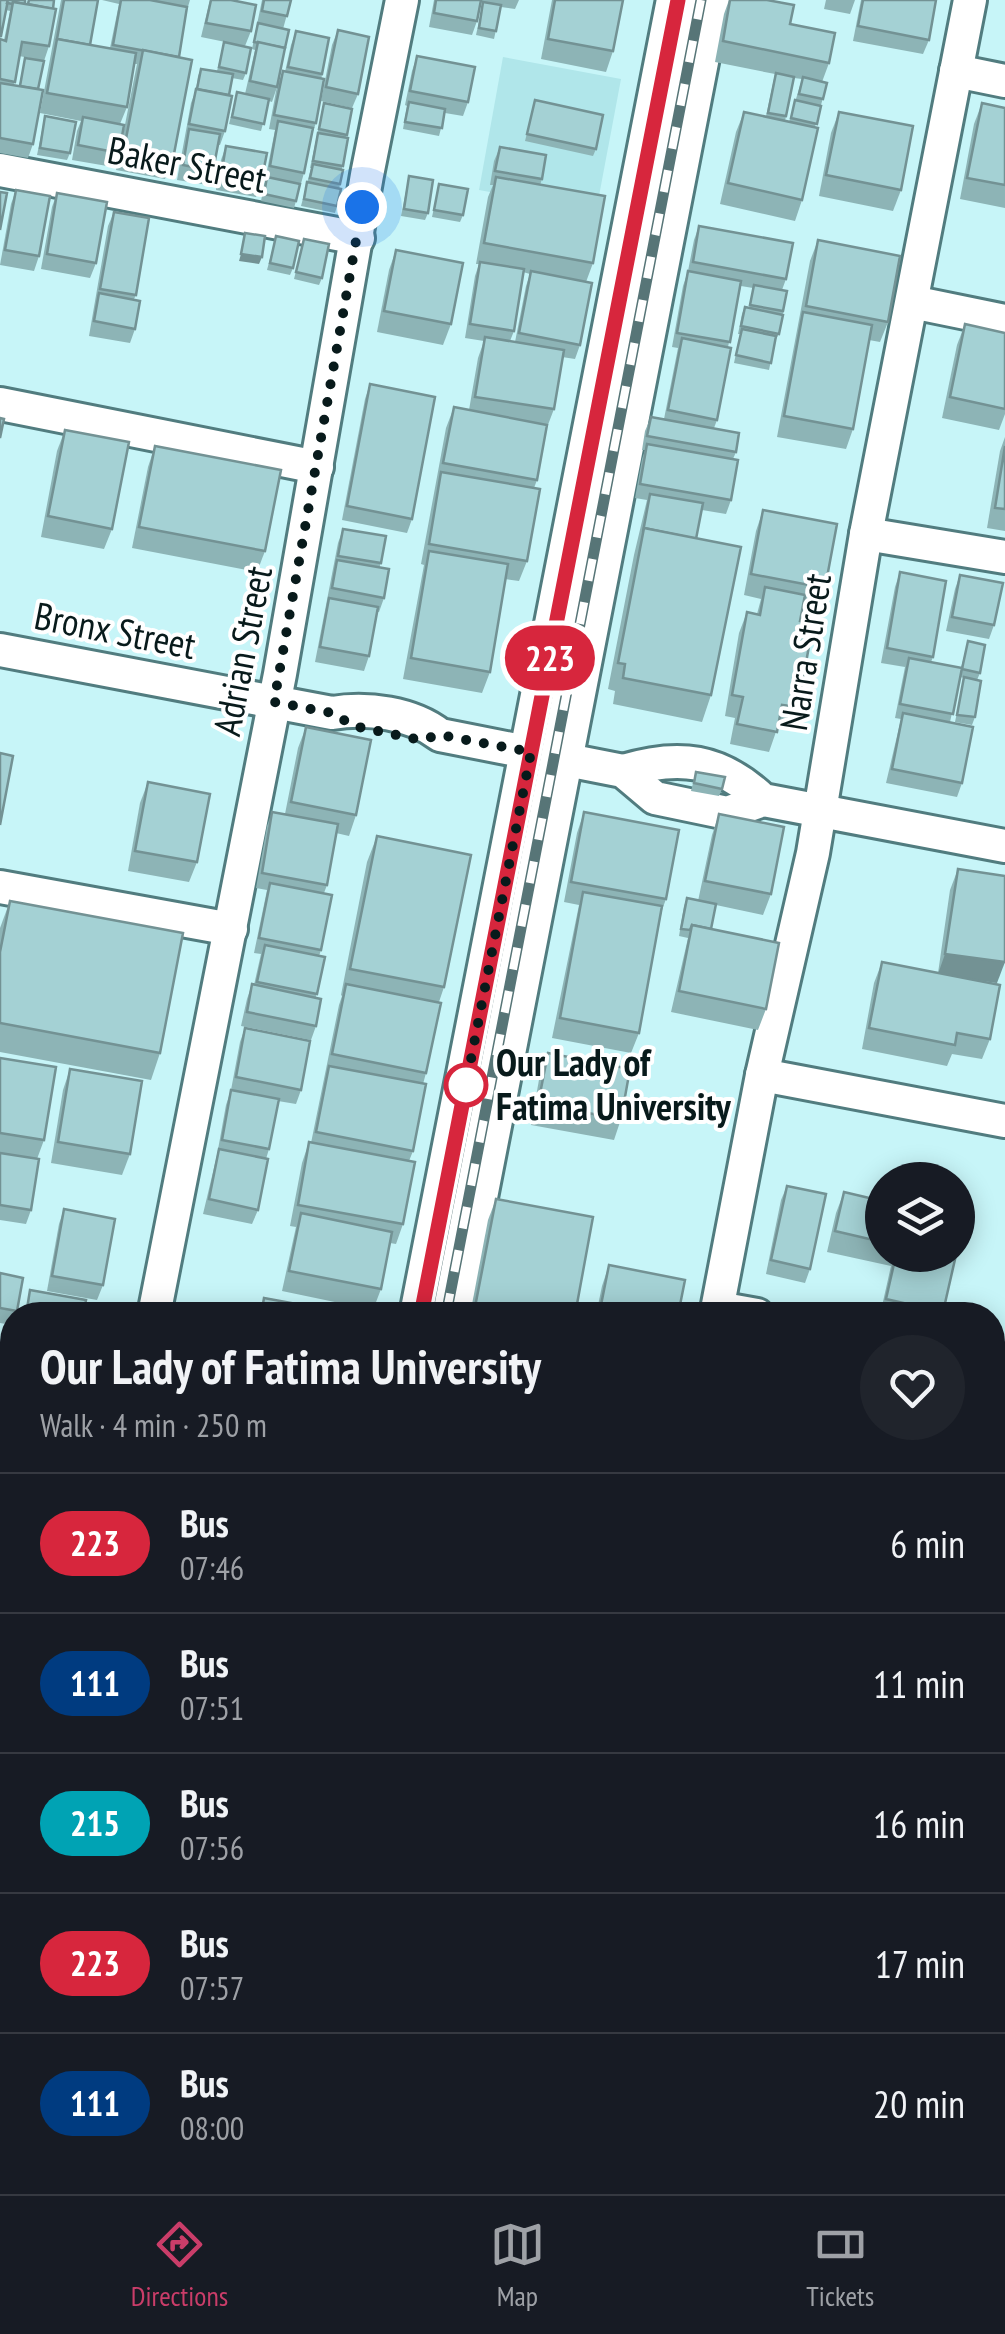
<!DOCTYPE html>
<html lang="en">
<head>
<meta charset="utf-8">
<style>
	:root { --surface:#171b24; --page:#20242c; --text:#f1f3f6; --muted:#9ea1a6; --line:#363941; --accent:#ca3d69 }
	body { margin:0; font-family:"PT Sans Narrow",sans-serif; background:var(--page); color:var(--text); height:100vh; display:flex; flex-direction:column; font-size:38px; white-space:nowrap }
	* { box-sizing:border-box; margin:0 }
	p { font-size:32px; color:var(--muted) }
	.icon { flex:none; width:55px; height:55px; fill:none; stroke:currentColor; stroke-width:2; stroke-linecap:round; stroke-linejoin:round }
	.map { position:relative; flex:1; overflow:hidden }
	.details { position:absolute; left:0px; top:1302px; width:1005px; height:892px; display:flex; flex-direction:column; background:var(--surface); border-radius:40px 40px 0 0; box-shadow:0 5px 25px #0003 }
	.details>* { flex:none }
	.badge { padding:0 20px; border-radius:32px; font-size:35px; line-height:65px }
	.buttons { position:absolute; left:865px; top:1162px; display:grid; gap:20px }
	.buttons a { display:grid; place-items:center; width:110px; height:110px; border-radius:50%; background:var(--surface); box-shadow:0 5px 25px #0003; font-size:50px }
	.you { position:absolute; width:50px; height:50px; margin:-25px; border:8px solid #fff; border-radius:50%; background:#1a73e8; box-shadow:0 0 0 15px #1a73e833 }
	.map>.badge { position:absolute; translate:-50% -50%; box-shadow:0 0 0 5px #fff }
	.round { display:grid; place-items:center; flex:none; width:105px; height:105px; border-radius:52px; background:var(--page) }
	.headline { display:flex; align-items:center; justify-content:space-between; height:170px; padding:0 40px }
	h1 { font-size:48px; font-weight:700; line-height:75px }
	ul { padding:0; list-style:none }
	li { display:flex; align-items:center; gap:30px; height:140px; padding:0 40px; border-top:2px solid var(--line) }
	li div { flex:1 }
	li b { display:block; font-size:38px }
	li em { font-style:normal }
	li .badge { min-width:110px; font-weight:700; text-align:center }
	.dock { display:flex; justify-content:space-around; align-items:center; height:140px; border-top:2px solid var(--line); background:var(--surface); font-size:28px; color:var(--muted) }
	.dock a { display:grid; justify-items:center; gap:5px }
	.dock .active { color:var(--accent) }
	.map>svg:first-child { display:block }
</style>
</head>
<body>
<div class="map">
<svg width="1005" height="2194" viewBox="0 0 1005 2194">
	<rect width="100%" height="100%" fill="#c7f5f8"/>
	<polygon fill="#b0e6ea" points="503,57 621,79 596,212 479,190"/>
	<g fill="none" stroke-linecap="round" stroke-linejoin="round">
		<defs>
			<g id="minor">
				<polyline points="956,71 1005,81"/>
				<polyline points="0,170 358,238"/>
				<polyline points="912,302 1005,321"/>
				<polyline points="0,404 317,467"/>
				<polyline points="866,534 1005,557"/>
				<path d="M0 650 332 713C367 707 412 713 440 735L623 771 655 798 727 813 763 800"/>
				<path d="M623 771C679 754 720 759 763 800L1005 846"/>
				<polyline points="0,887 231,929"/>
				<polyline points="762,1075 1005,1121"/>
				<polyline points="718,1308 757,1315"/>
				<polyline points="154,1315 280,674 367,175 402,0"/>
				<polyline points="716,1315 762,1075 813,853 866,534 970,0"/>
				<polyline points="992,1448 1005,1472"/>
				<polyline points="992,1966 1005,1991"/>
				<polyline points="992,2066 1005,2058"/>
				<polyline points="0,2082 12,2020"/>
				<polyline points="543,2194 545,2182"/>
				<polyline points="790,2194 808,2182"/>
			</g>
			<g id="major">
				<polyline points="421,1315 678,0"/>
				<polyline points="453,1315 709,0"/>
				<polyline points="249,2194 252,2182"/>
				<polyline points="282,2194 284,2182"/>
			</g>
		</defs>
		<use href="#minor" stroke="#517c7f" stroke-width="38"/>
		<use href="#major" stroke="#517c7f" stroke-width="48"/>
		<use href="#minor" stroke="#fff" stroke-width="32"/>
		<use href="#major" stroke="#fff" stroke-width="42"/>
		<defs>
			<g id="rail">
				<polyline points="427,1315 682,0"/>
				<polyline points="446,1315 701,0"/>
				<polyline points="255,2194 258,2182"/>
				<polyline points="275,2194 277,2182"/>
			</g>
		</defs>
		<use href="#rail" stroke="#577577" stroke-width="11"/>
		<use href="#rail" stroke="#fff" stroke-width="8" stroke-dasharray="22" stroke-linecap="butt"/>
	</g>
	<g fill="#8db4b6" fill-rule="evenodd">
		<path d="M0 0 27 4 28 0H54L49 46 44 61 38 90 33 144 28 158 0 153V39L4 40 10 11 6 10 0 39ZM19 56 35 59 25 58 19 86 14 85Z"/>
		<polygon points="61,0 98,0 90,45 110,48 119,4 102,0 190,0 187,10 179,57 173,159 165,179 116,170 137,64 134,64 127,107 120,124 119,153 113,167 72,160 77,131 81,121 40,113"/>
		<polygon points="210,0 251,31 245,46 201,37"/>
		<polygon points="262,0 291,0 283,29 277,87 272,102 269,101 261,131 229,124 237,92 245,94 255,50 252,49"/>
		<polygon points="434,0 519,0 515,9 501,7 494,39 476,35 483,3 480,2 477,21 472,35 429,27"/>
		<polygon points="552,0 623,0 613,51 606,72 541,59"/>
		<path d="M729 0H767L829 63 822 82 827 83 815 127 802 200 795 221 720 204 736 132 744 112 766 116 775 74 715 62 724 14ZM794 78 802 79 789 122 785 121Z"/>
		<polygon points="826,0 855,0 850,14 824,9"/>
		<polygon points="861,0 936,0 929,40 923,54 853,41"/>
		<polygon points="338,30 358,94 352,108 321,101 332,45"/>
		<polygon points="296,31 322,74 316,123 312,134 304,173 294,208 261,201 275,130 269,129 277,86 283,71 285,72 291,45"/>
		<polygon points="224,42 246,73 243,80 232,78 225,131 220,145 218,145 213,171 208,185 177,180 191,103 196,90 198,76 201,69 217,71"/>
		<polygon points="417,56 468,102 463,116 445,113 439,136 403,129 407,106 405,105 412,71"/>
		<polygon points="535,100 596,149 593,156 525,141"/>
		<polygon points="324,103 352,109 346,138 337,206 335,213 301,206 311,168 310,168"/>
		<polygon points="982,103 1005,108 1005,208 960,199 974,124"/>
		<polygon points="839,112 901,190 893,211 819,196 831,133"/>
		<polygon points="45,116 70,153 67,160 37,155"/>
		<polygon points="226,146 261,183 256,197 216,190 221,160"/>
		<path d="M500 147 542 179 540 185 593 263 586 282 580 345 575 359 562 357 554 409 546 430 537 480 534 488 527 561 519 581 505 579 490 672 482 693 403 679 424 565 421 564 446 428 454 407 469 410 478 358 484 341 465 338 475 276 479 264H476L488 197 493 185H490L494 161ZM523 272 530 274 526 286 515 342 510 341 514 331Z"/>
		<polygon points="409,176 428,213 425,220 401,216"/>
		<polygon points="439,184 463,215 460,222 432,217"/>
		<polygon points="16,190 39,256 34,271 0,265 11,204"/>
		<polygon points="57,193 96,263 90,278 41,269 52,207"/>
		<polygon points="114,212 136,295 134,299 135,329 130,343 89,336 108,226"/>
		<polygon points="699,226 786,279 782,290 787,291 779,334 775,341 769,370 734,363 740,334 738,334 742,314 745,307 749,308 753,288 741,286 728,347 717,420 714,428 736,452 733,459 731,500 726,514 702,510 696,539 711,695 702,722 613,704 615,691 608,689 634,555 647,500 635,498 642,459 645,450 642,450 645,431 651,417 664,419 678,348 672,347 683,286 688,271 694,240"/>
		<polygon points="276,236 293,268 290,275 267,270"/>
		<polygon points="304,239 322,278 319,285 294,279"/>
		<polygon points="818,240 888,322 880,342 869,340 853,429 846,449 777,437 810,261"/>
		<polygon points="396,250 451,324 443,345 377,332 389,270"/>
		<polygon points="965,324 1005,333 1005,414 999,430 942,418 957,345"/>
		<polygon points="370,384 412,519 407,533 342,520 365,399"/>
		<polygon points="65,430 112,529 104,549 41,537 57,451"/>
		<polygon points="1005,437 1005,531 987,528 1000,451"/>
		<polygon points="155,446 265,551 257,572 132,548 148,467"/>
		<polygon points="763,510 825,588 817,609 803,606 800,621 798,707 790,728 778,726 769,752 730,744 735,718 725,716 739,633 747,612 757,614 761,599 744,595 756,531"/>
		<polygon points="343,529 381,563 379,568 384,598 379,612 377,612 369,656 364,671 315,662 338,543"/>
		<polygon points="900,572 933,657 931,662 961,668 968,641 980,673 977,680 975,717 972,725 955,722 964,678 960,677 950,722 962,783 957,797 886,783 901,719 895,718 905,667 881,663 895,587"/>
		<polygon points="960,575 994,625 989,639 946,631 955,589"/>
		<polygon points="306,727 356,815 349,836 336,833 327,885 324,893 321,950 319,956 316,998 316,1026 311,1040 241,1026 247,999 252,984 254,985 261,954 254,953 267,890 256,888 267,826 272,812 285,814 298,748"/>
		<polygon points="696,772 722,789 719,796 691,791"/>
		<polygon points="148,782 197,862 189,882 128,871 140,803"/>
		<polygon points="584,812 666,899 662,910 639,1033 631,1053 552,1038 579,905 564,902 577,833"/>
		<polygon points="719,814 771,894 763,915 716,905 711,929 766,1009 758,1030 671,1012 688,938 679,936 684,906 687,898 698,901 712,835"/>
		<polygon points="377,836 444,987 439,1002 426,1073 423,1084 413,1151 409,1161 403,1224 396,1244 390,1243 381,1289 373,1310 282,1291 296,1227 290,1226 302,1163 309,1142 311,1143 339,1005 342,996 341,995 367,862"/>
		<polygon points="958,869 997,983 970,979 990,1039 982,1059 952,1054 947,1066 862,1049 874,983 882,962 938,973 950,890"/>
		<polygon points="10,901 160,1053 151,1080 0,1052 0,928"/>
		<polygon points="245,1028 301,1090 296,1104 278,1101 269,1149 266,1159 258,1210 252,1224 203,1214 217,1155 226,1105 231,1090 240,1042"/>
		<polygon points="548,1053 621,1119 614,1140 531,1125 540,1074"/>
		<polygon points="0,1058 44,1140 37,1159 31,1210 26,1224 0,1220"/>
		<polygon points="70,1069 130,1154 122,1175 51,1163 63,1090"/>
		<polygon points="787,1186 810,1269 805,1283 766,1274 781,1200"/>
		<polygon points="844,1192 882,1201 882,1255 956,1255 942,1315 880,1315 891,1266 827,1252 836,1213"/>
		<polygon points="496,1199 575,1315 470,1315 488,1220"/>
		<polygon points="64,1209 103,1285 97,1300 47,1291 59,1224"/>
		<polygon points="609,1265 678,1315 596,1315 602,1286"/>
		<polygon points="0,1273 17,1311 16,1315 12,1315 12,1325 0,1323"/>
		<polygon points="0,1526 11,1528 5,1557 11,1623 6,1638 0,1637"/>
		<polygon points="7,2173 12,2182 75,2182 74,2185 92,2194 0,2194"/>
		<polygon points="423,2182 508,2182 505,2192 507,2194 419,2194"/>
		<polygon points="900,2182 992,2182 1001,2194 906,2194"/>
	</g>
	<g fill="#739294">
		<polygon points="241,254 262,257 259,264 239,261"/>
		<polygon points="945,954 1005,962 997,983 938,974"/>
		<polygon points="1005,1897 1005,1903 993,1909 996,1902"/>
	</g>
	<g fill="#a4d1d4" stroke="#739294" stroke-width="2.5">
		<polygon points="0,0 8,0 1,36 0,36"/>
		<polygon points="8,0 25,0 25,4 13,2 13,4 7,3"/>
		<polygon points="29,0 54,0 53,9 28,4"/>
		<polygon points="64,0 98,0 90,45 57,39"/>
		<polygon points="121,0 150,0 187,7 179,57 113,45"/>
		<polygon points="211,0 231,0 256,5 251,31 206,23"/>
		<polygon points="264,0 291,0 287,16 262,11"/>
		<polygon points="436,0 481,0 477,21 434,13"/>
		<polygon points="555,0 623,0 613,51 548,39"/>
		<polygon points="730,0 767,0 794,5 790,24 835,33 829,63 723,41"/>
		<polygon points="863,0 936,0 929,40 858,26"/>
		<polygon points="13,2 56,9 49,46 22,42 15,82 0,79 0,39 6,41"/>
		<polygon points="483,2 501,5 496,31 479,28"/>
		<polygon points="258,23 289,30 285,48 254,42"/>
		<polygon points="338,30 369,37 358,94 326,87"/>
		<polygon points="296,31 329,38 322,74 288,67"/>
		<polygon points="57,39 136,53 127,107 47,93"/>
		<polygon points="224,42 251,48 246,73 219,67"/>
		<polygon points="258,42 285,48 277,87 250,81"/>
		<polygon points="143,50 192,60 173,159 124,149"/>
		<polygon points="417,56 475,67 468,102 410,91"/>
		<polygon points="25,58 44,61 38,89 20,86"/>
		<polygon points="201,69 233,74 229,95 197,89"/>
		<polygon points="283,71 324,79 316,123 274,115"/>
		<polygon points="776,73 794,77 786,116 768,113"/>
		<polygon points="803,77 827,83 823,99 799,94"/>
		<polygon points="0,83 43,90 33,144 0,138"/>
		<polygon points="196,89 232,96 225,131 189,124"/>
		<polygon points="237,92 269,99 264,124 232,117"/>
		<polygon points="535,100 603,115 596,149 527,134"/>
		<polygon points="795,100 821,106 817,124 791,118"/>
		<polygon points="409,102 445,109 442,128 405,122"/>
		<polygon points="324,103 352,109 347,135 319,129"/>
		<polygon points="982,103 1005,108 1005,185 967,178"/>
		<polygon points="744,112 818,128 802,200 728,183"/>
		<polygon points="839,112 913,126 901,190 826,175"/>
		<polygon points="45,116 76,122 70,153 40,148"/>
		<polygon points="83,117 124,125 119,153 78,145"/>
		<polygon points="278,121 313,128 304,173 270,166"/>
		<polygon points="189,129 220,134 213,171 183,165"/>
		<polygon points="318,133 348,138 343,166 313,161"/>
		<polygon points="226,146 267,153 261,183 221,175"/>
		<polygon points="500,147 546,155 542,179 495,171"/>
		<polygon points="313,164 343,170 340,184 310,178"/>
		<polygon points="409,176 433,180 428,213 404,209"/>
		<polygon points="267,177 300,184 296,201 264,194"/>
		<polygon points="496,177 605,196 593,263 484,243"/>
		<polygon points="307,182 341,189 337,206 304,199"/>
		<polygon points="439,184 468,189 463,215 434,210"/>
		<polygon points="16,190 50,196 39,256 5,250"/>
		<polygon points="0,192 7,193 0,230"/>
		<polygon points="57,193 107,202 96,263 47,254"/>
		<polygon points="114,212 149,218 136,295 100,289"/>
		<polygon points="699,226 793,243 786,279 693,262"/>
		<polygon points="245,233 265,236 262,257 241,254"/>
		<polygon points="276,236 299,241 293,268 270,263"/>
		<polygon points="304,239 329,244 322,278 296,272"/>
		<polygon points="818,240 900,256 888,322 806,306"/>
		<polygon points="396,250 463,263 451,324 384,311"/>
		<polygon points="480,262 524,269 514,331 470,324"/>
		<polygon points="531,271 592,283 580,345 519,333"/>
		<polygon points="688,271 741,281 730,342 677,333"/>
		<polygon points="754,285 787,291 783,311 750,305"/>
		<polygon points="99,293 140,301 135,329 94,321"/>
		<polygon points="745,307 783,315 779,334 741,326"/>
		<polygon points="803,312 872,325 853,429 784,416"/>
		<polygon points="965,324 1005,333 1005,409 950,397"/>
		<polygon points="742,329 776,336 771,363 736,355"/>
		<polygon points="485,337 564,350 554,409 475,397"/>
		<polygon points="682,338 731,348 717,420 668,410"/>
		<polygon points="370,384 435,397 412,519 347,506"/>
		<polygon points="454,407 547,425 537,480 443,463"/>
		<polygon points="651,417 739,433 736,452 647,436"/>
		<polygon points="0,418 4,419 0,438"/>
		<polygon points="65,430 129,442 112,529 48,516"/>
		<polygon points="647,444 738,460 731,500 640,484"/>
		<polygon points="155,446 281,470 265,551 139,527"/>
		<polygon points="1005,446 1005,509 995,508"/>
		<polygon points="441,472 540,489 527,561 429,544"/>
		<polygon points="650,494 703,503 696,539 644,528 643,532"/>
		<polygon points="763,510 837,524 825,588 751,574"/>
		<polygon points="644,528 741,547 711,695 623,678 625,664 618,663"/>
		<polygon points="343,529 386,536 381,563 338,556"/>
		<polygon points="429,551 508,564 490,672 411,658"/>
		<polygon points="337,560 389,569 384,598 332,588"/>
		<polygon points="900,572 946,581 933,657 887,648"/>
		<polygon points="960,575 1003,583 994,625 952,617"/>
		<polygon points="765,587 805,595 800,621 813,624 798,707 782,705 777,732 737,724 743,697 732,695 747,612 760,615"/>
		<polygon points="329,598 378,607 369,656 320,647"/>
		<polygon points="968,641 985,645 980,673 962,669"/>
		<polygon points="909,658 962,668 953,714 900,704"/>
		<polygon points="964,677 981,681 975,717 957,715"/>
		<polygon points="903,713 973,727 962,783 892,769"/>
		<polygon points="306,727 371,740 356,815 291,802"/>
		<polygon points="0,753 13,756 0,825"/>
		<polygon points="696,772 725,777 722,789 694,783"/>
		<polygon points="148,782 210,794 197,862 135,851"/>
		<polygon points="272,812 338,824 327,885 262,873"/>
		<polygon points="584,812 679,830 666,899 571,882"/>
		<polygon points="719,814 784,827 771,894 705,881"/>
		<polygon points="377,836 471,855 444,987 350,969"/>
		<polygon points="958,869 1005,876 1005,962 945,954"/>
		<polygon points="270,883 332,895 321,950 259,938"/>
		<polygon points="583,892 662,906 639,1033 560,1018"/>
		<polygon points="687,898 716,904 711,929 692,925 690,930 681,929"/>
		<polygon points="10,901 183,933 160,1053 0,1023 0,952"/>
		<polygon points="692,925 779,943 766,1009 679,991"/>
		<polygon points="265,945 325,957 317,994 257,982"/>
		<polygon points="882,962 1000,985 990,1039 957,1033 955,1045 869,1028"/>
		<polygon points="252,984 321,999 316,1026 247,1012"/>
		<polygon points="346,984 441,1003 426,1073 332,1054"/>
		<polygon points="245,1028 310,1041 301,1090 236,1077"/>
		<polygon points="548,1053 630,1069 621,1119 538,1104"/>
		<polygon points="0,1058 56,1067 44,1140 0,1133"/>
		<polygon points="329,1066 426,1084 413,1151 316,1132"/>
		<polygon points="70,1069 142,1081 130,1154 58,1142"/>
		<polygon points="231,1090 279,1099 269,1149 222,1140"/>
		<polygon points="309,1142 415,1162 403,1224 298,1205"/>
		<polygon points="219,1149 268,1159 258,1210 209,1199"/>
		<polygon points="0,1153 39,1159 31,1210 0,1205"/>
		<polygon points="787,1186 826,1194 810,1269 771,1260"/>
		<polygon points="844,1192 882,1201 882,1242 835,1231"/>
		<polygon points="496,1199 593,1217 575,1315 518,1315 475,1307"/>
		<polygon points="64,1209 115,1219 103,1285 52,1276"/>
		<polygon points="301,1213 392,1232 381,1289 289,1271"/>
		<polygon points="958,1217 964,1219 958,1248"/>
		<polygon points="896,1255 956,1255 943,1312 886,1299"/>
		<polygon points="609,1265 685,1280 678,1315 599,1315"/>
		<polygon points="0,1273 23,1278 17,1311 0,1308"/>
		<polygon points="30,1290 86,1300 83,1315 26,1315"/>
		<polygon points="264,1298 356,1315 261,1315"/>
		<polygon points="0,1526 11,1528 6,1555 0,1554"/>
		<polygon points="0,1556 12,1558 12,1615 11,1623 0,1622"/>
		<polygon points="1002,1867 1005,1872 1005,1897 996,1902 992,1896 992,1872"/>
		<polygon points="7,2173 12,2174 12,2182 59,2182 93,2189 92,2194 4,2194"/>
		<polygon points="992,2176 1001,2192 997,2194 926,2194 919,2182 992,2182"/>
		<polygon points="124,2182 210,2182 207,2194 121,2194"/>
		<polygon points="424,2182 455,2182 508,2192 507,2194 422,2194"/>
		<polygon points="472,2182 508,2182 506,2189"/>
	</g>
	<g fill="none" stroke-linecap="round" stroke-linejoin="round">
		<defs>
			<polyline id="line" points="421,1315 678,0"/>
		</defs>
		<use href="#line" stroke="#fff" stroke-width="22"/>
		<use href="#line" stroke="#d7263d" stroke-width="15"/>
		<polyline stroke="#081a1b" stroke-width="10" stroke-dasharray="0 18" points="362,207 274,702 332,713 354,726 420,740 440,735 531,752 465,1090 466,1085"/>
	</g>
	<circle fill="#fff" stroke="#d7263d" stroke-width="5" cx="466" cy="1085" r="20"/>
	<g text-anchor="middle" stroke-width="8" stroke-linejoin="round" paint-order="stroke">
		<g font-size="38" fill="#081a1b" stroke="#fff">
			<text transform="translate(187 165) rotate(11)" y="13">Baker Street</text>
			<text transform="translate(115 631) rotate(11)" y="13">Bronx Street</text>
			<text transform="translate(243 651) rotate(-79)" y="13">Adrian Street</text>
			<text transform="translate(806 652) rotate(-81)" y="13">Narra Street</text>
		</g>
		<g font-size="38" font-weight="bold" fill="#081a1b" stroke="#fff" text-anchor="start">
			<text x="496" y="1076">Our Lady of<tspan x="496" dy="44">Fatima University</tspan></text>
		</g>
	</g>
</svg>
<div class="buttons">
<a><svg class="icon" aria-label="layers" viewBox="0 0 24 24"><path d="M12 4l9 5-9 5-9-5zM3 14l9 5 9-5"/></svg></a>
</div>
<div class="you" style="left:362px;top:207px"></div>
<b class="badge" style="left:550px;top:658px;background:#d7263d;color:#fff">223</b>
<section class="details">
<div class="headline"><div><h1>Our Lady of Fatima University</h1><p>Walk · 4 min · 250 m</p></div><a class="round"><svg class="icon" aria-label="heart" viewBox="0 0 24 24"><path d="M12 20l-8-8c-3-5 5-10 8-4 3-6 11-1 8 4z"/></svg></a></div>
<ul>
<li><span class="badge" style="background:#d7263d;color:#fff">223</span><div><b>Bus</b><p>07:46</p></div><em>6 min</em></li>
<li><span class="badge" style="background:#003b80;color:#fff">111</span><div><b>Bus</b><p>07:51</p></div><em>11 min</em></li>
<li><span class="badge" style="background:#00a3b4;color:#fff">215</span><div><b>Bus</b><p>07:56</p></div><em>16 min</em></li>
<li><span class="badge" style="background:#d7263d;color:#fff">223</span><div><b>Bus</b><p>07:57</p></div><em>17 min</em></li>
<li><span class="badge" style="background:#003b80;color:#fff">111</span><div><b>Bus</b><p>08:00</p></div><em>20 min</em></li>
</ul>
</section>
</div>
<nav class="dock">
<a class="active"><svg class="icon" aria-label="directions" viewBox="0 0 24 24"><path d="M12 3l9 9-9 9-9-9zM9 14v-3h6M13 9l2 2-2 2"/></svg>Directions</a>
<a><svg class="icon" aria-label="map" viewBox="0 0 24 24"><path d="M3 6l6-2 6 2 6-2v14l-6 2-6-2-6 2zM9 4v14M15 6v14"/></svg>Map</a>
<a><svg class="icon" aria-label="tickets" viewBox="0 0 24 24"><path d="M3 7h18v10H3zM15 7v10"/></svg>Tickets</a>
</nav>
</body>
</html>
